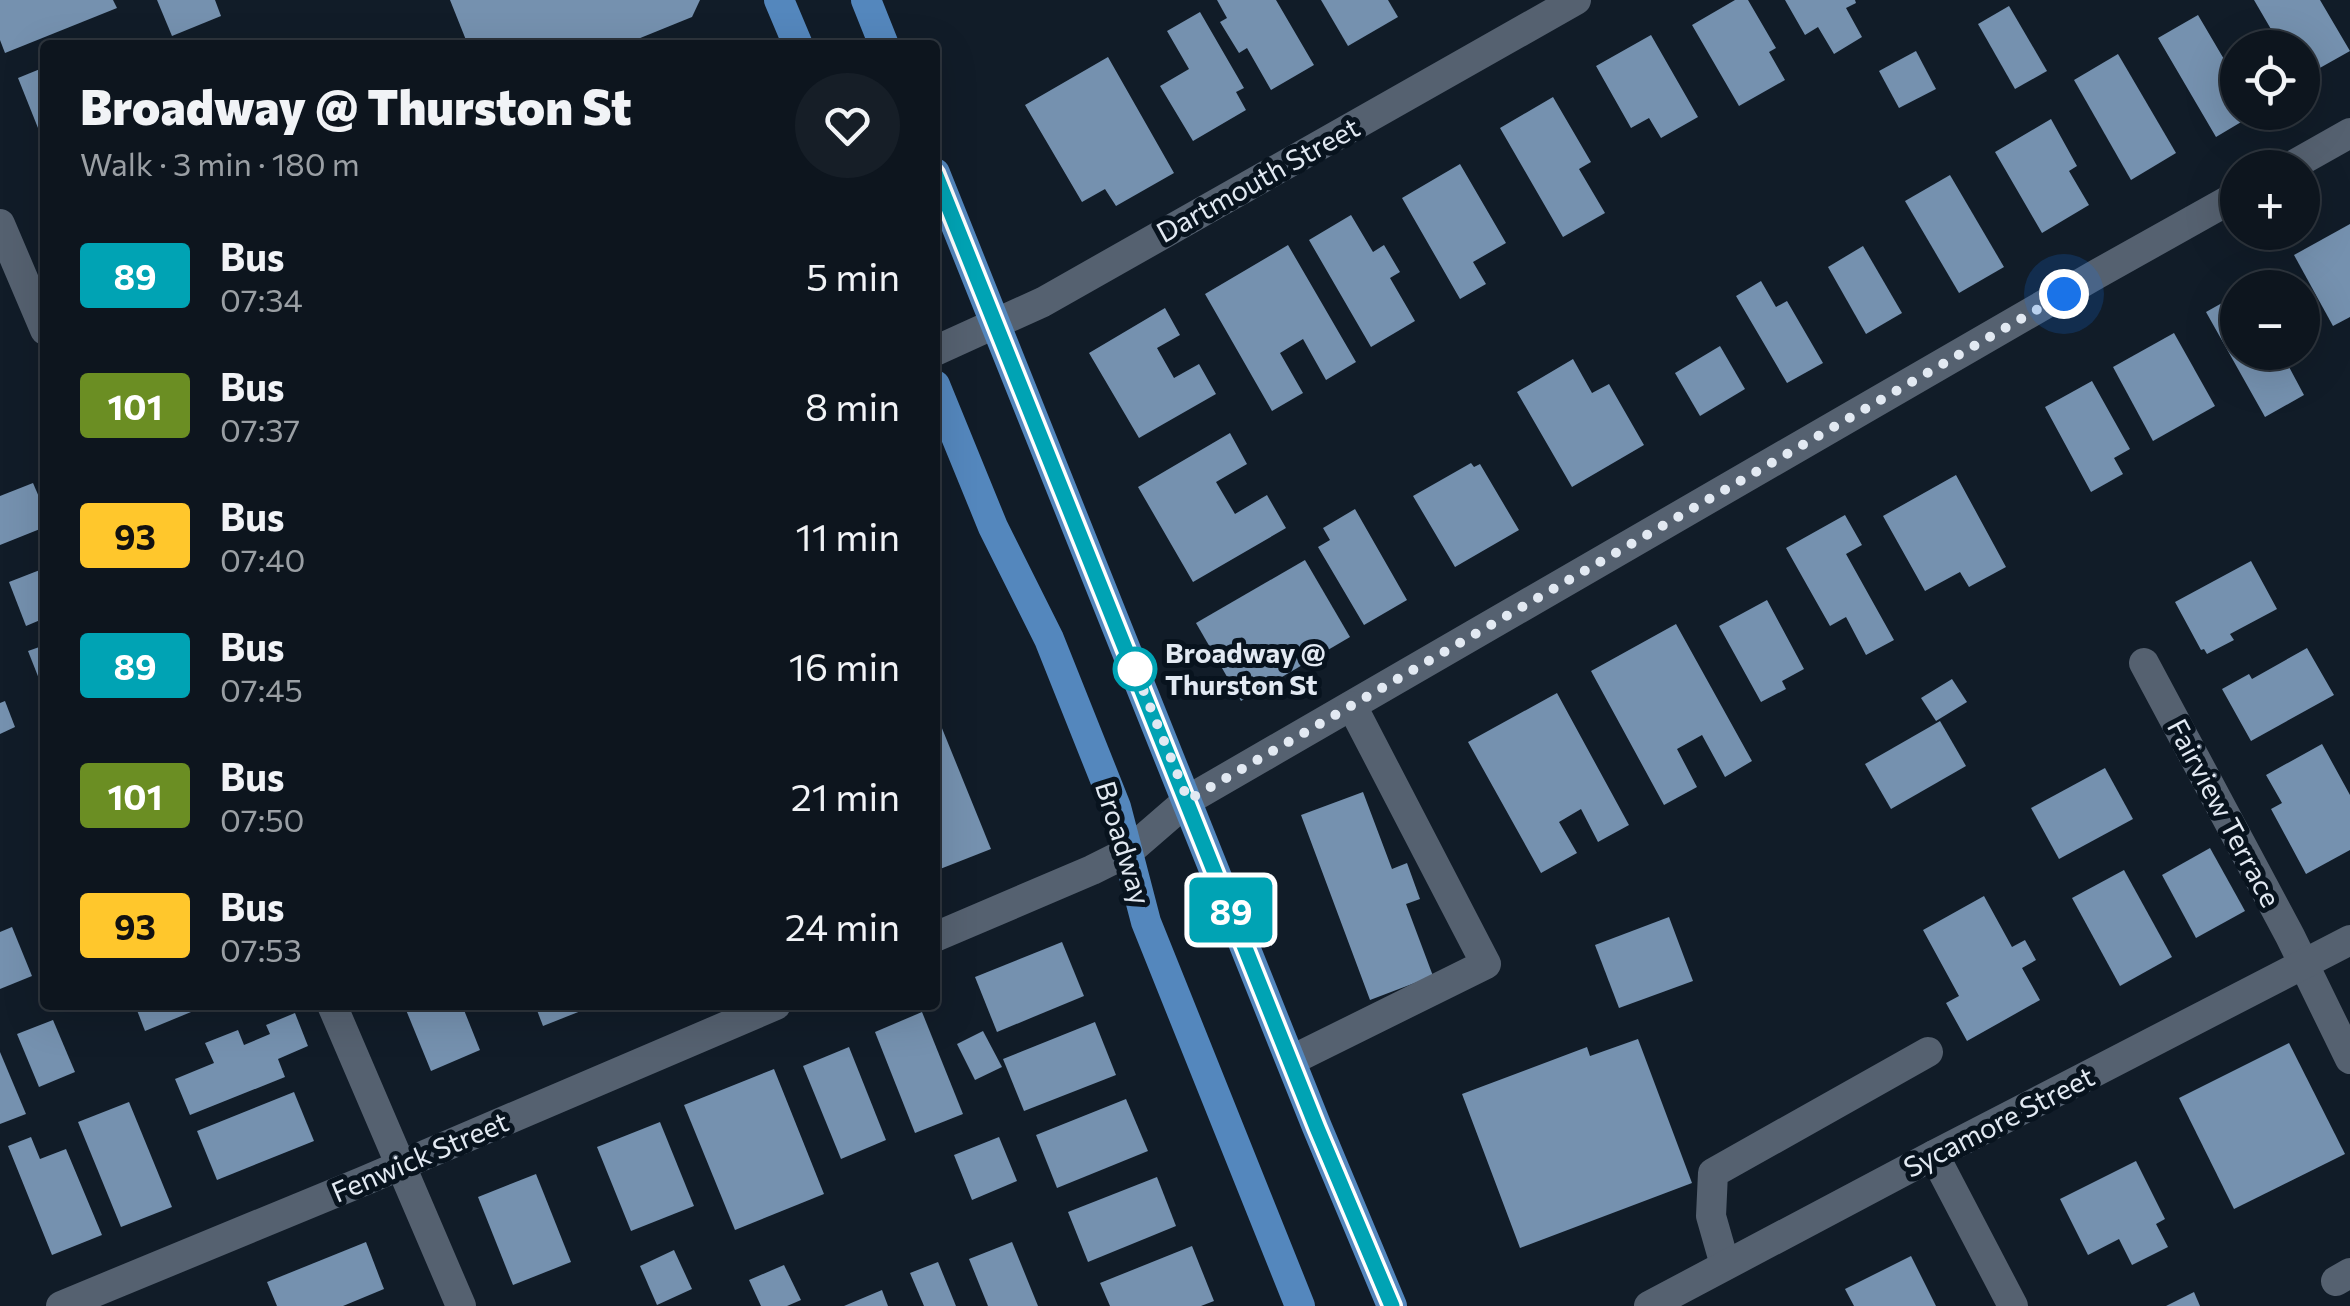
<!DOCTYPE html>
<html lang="en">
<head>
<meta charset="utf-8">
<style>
	:root { --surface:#0d151e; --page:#161e27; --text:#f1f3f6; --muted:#9a9fa4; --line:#2d343c }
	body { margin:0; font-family:Commissioner,sans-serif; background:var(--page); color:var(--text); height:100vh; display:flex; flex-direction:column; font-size:38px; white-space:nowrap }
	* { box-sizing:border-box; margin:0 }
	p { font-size:32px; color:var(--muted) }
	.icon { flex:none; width:55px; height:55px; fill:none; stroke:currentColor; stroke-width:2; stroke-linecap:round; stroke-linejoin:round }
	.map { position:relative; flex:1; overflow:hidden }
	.side { position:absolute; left:40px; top:40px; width:900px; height:970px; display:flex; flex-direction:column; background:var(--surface); border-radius:10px; box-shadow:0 10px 40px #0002,0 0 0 2px var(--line) }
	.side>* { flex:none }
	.badge { padding:0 20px; border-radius:8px; font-size:35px; line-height:65px }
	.controls { position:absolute; left:2220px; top:30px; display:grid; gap:20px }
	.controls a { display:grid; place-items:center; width:100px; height:100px; border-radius:50%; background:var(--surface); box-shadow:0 10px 40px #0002,0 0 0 2px var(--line); font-size:50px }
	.you { position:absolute; width:50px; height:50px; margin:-25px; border:8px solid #fff; border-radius:50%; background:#1a73e8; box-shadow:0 0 0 15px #1a73e833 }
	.map>.badge { position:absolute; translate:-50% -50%; box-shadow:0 0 0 5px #fff }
	.round { display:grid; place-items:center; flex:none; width:105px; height:105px; border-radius:52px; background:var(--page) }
	.head { display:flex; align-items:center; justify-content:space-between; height:170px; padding:0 40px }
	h1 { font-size:48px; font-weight:800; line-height:75px }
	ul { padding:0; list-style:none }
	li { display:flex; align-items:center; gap:30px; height:130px; padding:0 40px }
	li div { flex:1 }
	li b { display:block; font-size:38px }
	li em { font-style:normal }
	li .badge { min-width:110px; font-weight:700; text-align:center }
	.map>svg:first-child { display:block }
</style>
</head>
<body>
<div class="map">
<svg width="2350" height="1306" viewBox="0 0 2350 1306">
	<rect width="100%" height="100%" fill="#111c28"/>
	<g fill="#7591af">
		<polygon points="0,0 113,0 117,8 5,53 0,40"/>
		<polygon points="157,0 215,0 221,16 172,36"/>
		<polygon points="450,0 700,0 692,17 623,45 468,45"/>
		<polygon points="1217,0 1276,0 1314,65 1271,90 1247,48 1239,53 1220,22 1227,18"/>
		<polygon points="1321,0 1388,0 1398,17 1348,46"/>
		<polygon points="1735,0 1748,0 1776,48 1769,52 1785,80 1739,106 1692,25"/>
		<polygon points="1785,0 1855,0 1856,3 1846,8 1862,37 1834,54 1818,27 1805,35"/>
		<polygon points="2254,0 2320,0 2350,51 2302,78 2302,48 2282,48"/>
		<polygon points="2009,6 2047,71 2015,89 1978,24"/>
		<polygon points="1200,12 1244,88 1236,92 1246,110 1193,141 1160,86 1189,69 1167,31"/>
		<polygon points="2198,15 2238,83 2238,112 2258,112 2216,137 2158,38"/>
		<polygon points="1651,35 1698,117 1661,138 1649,118 1631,128 1596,66"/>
		<polygon points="1916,51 1936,89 1899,108 1879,71"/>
		<polygon points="2118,54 2176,153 2131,180 2074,80"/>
		<polygon points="1108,57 1174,173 1116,206 1105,189 1082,202 1025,105"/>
		<polygon points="45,67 45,125 38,128 18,78"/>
		<polygon points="1553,97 1591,162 1579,169 1605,213 1563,237 1500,128"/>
		<polygon points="2051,119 2077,166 2069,171 2089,205 2042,233 1995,152"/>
		<polygon points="1460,164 1506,243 1473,262 1486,284 1460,299 1402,198"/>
		<polygon points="1950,175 2004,267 1959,293 1905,201"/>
		<polygon points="1351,215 1373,252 1384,245 1400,272 1390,278 1415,321 1371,347 1309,240"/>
		<polygon points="2350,224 2350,317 2333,326 2294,255"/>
		<polygon points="1288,245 1356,362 1326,380 1303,339 1280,353 1303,393 1272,411 1205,294"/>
		<polygon points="1863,246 1902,313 1866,334 1828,267"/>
		<polygon points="1761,281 1776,307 1787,301 1823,363 1787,383 1736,296"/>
		<polygon points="2238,294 2238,352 2281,352 2304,395 2265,417 2206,312"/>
		<polygon points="1165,308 1180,335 1157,348 1174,378 1199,364 1216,394 1139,438 1089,353"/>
		<polygon points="2174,333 2215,406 2153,441 2113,367"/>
		<polygon points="1720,346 1745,389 1700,416 1675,373"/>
		<polygon points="1573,359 1592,393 1609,384 1644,445 1572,487 1517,392"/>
		<polygon points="2092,381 2130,449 2114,458 2123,474 2091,492 2045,407"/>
		<polygon points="1230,433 1247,464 1216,482 1235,514 1267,495 1286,528 1193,582 1138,487"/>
		<polygon points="1471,463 1474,467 1480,464 1519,530 1455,567 1413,496"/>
		<polygon points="1956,475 2006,567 1969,587 1960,572 1925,591 1883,516"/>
		<polygon points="33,483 45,511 45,527 0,545 0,496"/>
		<polygon points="1355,509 1407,600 1364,625 1318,547 1330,540 1323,528"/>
		<polygon points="1845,515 1862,545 1846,554 1894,640 1866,655 1846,617 1830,626 1786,548"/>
		<polygon points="1305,560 1350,637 1241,701 1196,623"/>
		<polygon points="2251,561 2277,609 2230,634 2234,640 2207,654 2204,649 2201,650 2175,602"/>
		<polygon points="45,568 45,618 26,626 9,582"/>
		<polygon points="1767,600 1804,669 1782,681 1786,689 1761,702 1719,626"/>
		<polygon points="1676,624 1752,761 1725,777 1702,735 1677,749 1697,787 1664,805 1591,671"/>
		<polygon points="45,645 45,694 28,651"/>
		<polygon points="2307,648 2334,695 2251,741 2222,689 2249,674 2252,679"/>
		<polygon points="1952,679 1967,702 1936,721 1921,698"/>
		<polygon points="1557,693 1629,825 1598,842 1581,809 1559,822 1577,853 1541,873 1468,742"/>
		<polygon points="5,701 15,727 0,734 0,703"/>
		<polygon points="935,711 991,849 935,871"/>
		<polygon points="1940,721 1966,766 1891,809 1865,764"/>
		<polygon points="2322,744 2350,795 2350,850 2306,874 2271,809 2282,803 2266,775"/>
		<polygon points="2105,768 2133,819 2059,859 2031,808"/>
		<polygon points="1363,792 1392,869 1407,863 1420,899 1406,904 1433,976 1370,1000 1301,815"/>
		<polygon points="2210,848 2245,911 2196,938 2162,875"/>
		<polygon points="2124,870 2172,957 2120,986 2072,898"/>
		<polygon points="1984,896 2012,947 2025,940 2036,960 2022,968 2040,1000 1967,1041 1946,1003 1959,996 1923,930"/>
		<polygon points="1669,917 1693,981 1619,1008 1595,945"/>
		<polygon points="12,927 32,976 0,989 0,932"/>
		<polygon points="1062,942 1084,996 997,1032 975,977"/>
		<polygon points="135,1005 208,1005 145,1031"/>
		<polygon points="404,1005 462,1005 480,1050 431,1071"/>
		<polygon points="535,1005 596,1005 543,1026"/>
		<polygon points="922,1012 963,1114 915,1133 875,1032"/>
		<polygon points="295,1013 308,1046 278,1059 285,1077 190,1115 175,1079 214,1063 205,1043 238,1030 244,1045 270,1034 266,1025"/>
		<polygon points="53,1020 75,1072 39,1087 17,1034"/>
		<polygon points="1095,1022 1116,1075 1024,1111 1003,1059"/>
		<polygon points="983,1031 1002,1067 975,1080 957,1044"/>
		<polygon points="1638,1039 1692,1183 1520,1248 1462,1094 1587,1047 1590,1056"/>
		<polygon points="2289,1043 2345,1154 2234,1209 2179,1098"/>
		<polygon points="849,1047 886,1140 841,1159 803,1066"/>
		<polygon points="0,1052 26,1114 0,1124"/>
		<polygon points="774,1069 824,1194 735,1230 684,1105"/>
		<polygon points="294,1092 314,1141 217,1180 197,1131"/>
		<polygon points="1126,1099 1148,1151 1057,1188 1036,1135"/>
		<polygon points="129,1102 172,1207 121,1227 78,1122"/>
		<polygon points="660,1122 694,1206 631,1231 597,1147"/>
		<polygon points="31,1137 40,1159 66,1149 102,1235 52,1255 8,1146"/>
		<polygon points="999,1137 1017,1181 972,1200 954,1155"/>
		<polygon points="2136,1161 2165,1219 2156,1224 2168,1247 2132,1265 2119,1239 2088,1255 2060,1199"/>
		<polygon points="536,1174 571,1262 513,1285 478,1197"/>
		<polygon points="1157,1177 1176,1226 1088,1262 1068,1212"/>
		<polygon points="366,1242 384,1289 343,1306 277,1306 267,1282"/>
		<polygon points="1012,1242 1038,1306 988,1306 969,1259"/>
		<polygon points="1192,1246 1214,1301 1201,1306 1110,1306 1100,1283"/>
		<polygon points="674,1250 692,1289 657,1305 640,1266"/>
		<polygon points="1911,1256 1936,1306 1854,1306 1845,1289"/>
		<polygon points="938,1262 956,1306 924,1306 910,1273"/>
		<polygon points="784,1265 801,1300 787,1306 761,1306 749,1280"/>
		<polygon points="882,1290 888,1306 844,1306"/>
		<polygon points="2194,1292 2200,1306 2166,1306"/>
	</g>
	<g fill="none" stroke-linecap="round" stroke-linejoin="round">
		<g stroke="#556170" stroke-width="30">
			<polyline points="2288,168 2350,133"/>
			<polyline points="0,224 45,330"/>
			<polyline points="935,351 1043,302 1576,0"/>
			<polyline points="2144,663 2290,936 2350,1059"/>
			<polyline points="935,937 1092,870 1128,852 1188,800 2097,274 2238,195"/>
			<polyline points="332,1005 461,1306"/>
			<polyline points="1292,1060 1486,964 1352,706"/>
			<polyline points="1934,1155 2013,1306"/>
			<polyline points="1725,1265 1711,1216 1713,1173 1928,1052"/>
			<polyline points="2336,1281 2350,1273"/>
			<polyline points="61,1306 364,1181 776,1005"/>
			<polyline points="1649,1306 1934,1155 2350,940"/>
		</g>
		<g stroke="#5487bd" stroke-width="30">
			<polyline points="779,0 798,45"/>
			<polyline points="866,0 884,45"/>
			<polyline points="935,173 1317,1127 1392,1306"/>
			<polyline points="935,385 993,527 1049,639 1116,807 1146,922 1300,1306"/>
		</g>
	</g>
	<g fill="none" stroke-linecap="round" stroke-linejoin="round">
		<defs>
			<polyline id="line" points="935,173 1317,1128 1392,1306"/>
		</defs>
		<use href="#line" stroke="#fff" stroke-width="22"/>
		<use href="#line" stroke="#00a3b4" stroke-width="15"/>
		<polyline stroke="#e2e9f2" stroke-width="10" stroke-dasharray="0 18" points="1135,669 1129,655 1188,800 2064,294"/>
	</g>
	<circle fill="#fff" stroke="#00a3b4" stroke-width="5" cx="1135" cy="669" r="20"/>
	<g text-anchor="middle" stroke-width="10" stroke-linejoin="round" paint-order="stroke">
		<g font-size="28" fill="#e2e9f2" stroke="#08131e">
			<text transform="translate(1258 180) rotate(-29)" y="10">Dartmouth Street</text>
			<text transform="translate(2224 813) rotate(62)" y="10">Fairview Terrace</text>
			<text transform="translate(1123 843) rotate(73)" y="10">Broadway</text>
			<text transform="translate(1999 1122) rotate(-27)" y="10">Sycamore Street</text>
			<text transform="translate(420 1157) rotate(-23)" y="10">Fenwick Street</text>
		</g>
		<g font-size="28" font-weight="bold" fill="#e2e9f2" stroke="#08131e" text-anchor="start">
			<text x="1165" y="663">Broadway @<tspan x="1165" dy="32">Thurston St</tspan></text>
		</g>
	</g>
</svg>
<div class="controls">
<a><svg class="icon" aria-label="locate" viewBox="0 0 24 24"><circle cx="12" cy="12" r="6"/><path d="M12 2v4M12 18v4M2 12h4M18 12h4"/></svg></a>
<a>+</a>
<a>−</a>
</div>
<div class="you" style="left:2064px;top:294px"></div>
<b class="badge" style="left:1231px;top:910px;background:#00a3b4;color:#fff">89</b>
<section class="side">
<div class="head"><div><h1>Broadway @ Thurston St</h1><p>Walk · 3 min · 180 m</p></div><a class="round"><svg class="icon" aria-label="heart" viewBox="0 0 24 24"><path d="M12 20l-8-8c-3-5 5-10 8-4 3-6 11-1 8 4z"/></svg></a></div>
<ul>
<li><span class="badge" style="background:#00a3b4;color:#fff">89</span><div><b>Bus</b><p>07:34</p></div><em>5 min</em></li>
<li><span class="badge" style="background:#6b8e23;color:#fff">101</span><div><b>Bus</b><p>07:37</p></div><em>8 min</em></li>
<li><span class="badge" style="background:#ffc72c;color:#111">93</span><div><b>Bus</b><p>07:40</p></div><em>11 min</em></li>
<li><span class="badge" style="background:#00a3b4;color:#fff">89</span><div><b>Bus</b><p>07:45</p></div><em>16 min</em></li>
<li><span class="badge" style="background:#6b8e23;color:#fff">101</span><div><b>Bus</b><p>07:50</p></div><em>21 min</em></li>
<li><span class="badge" style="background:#ffc72c;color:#111">93</span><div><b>Bus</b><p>07:53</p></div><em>24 min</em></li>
</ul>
</section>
</div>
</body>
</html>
